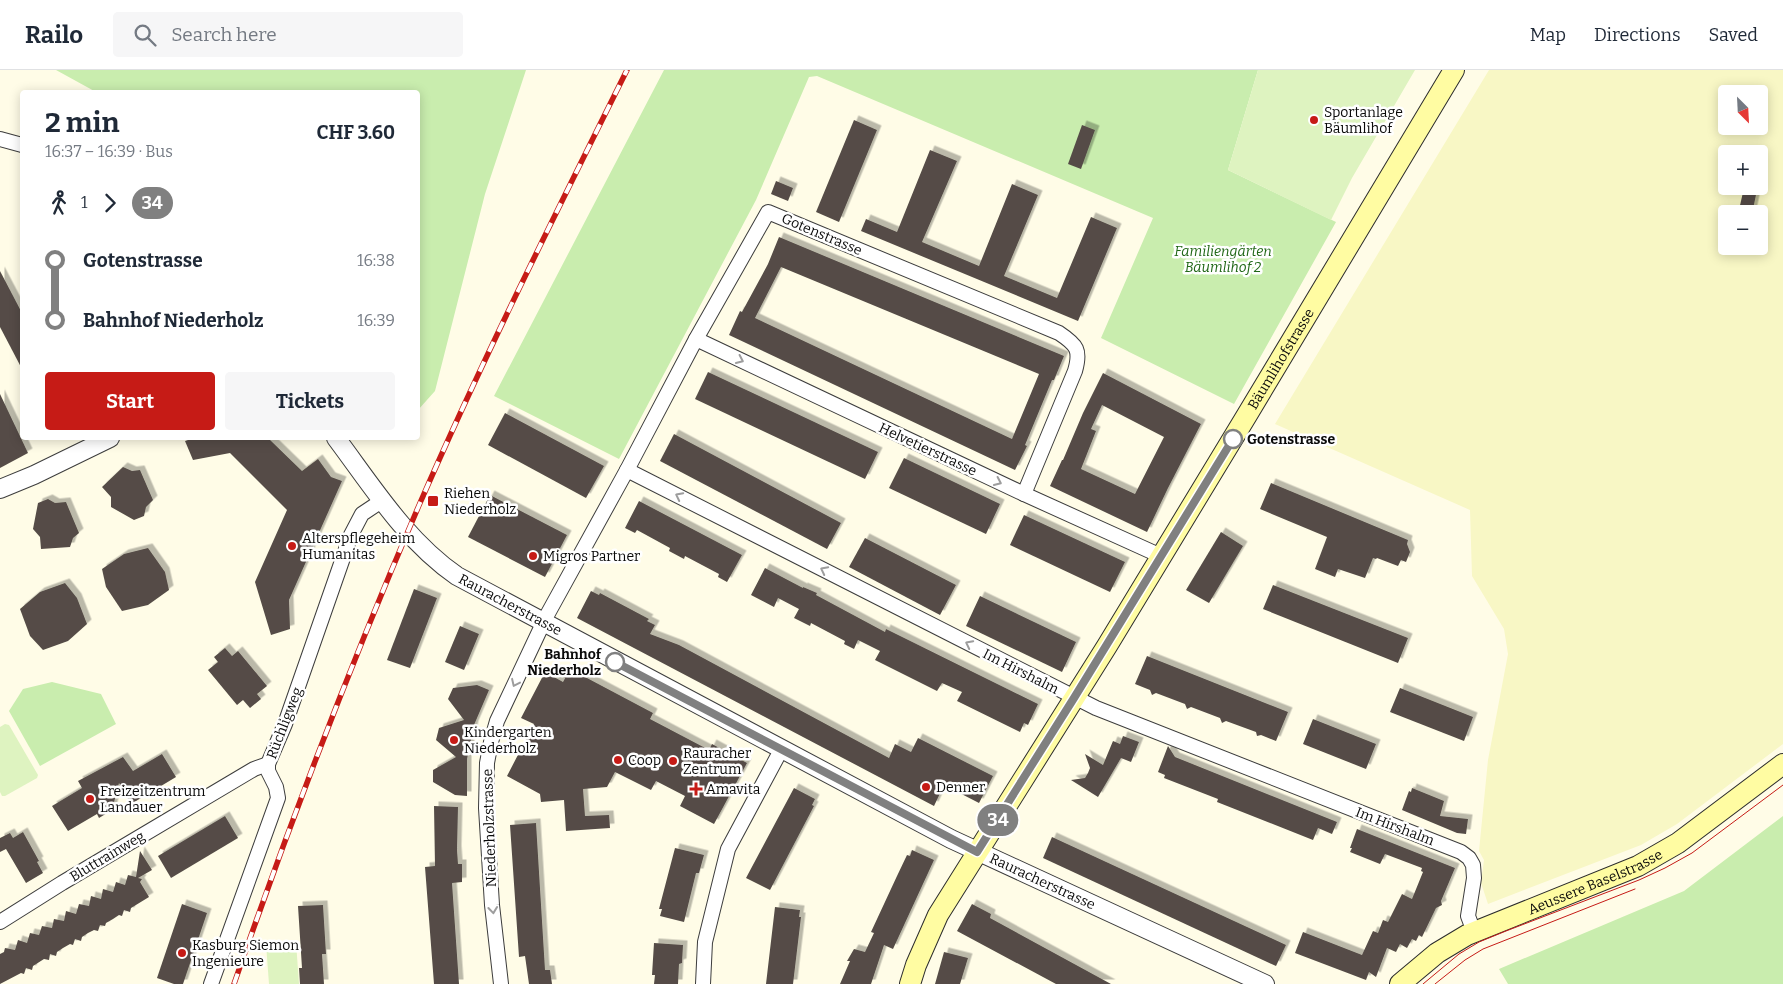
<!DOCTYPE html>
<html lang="en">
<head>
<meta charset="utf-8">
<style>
	:root { --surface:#fff; --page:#f6f6f7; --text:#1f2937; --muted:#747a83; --line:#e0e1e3; --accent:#c61b16 }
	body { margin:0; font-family:Bitter,serif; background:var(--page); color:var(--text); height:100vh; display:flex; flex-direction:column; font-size:19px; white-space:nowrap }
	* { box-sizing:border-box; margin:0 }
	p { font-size:16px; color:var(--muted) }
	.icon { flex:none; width:28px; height:28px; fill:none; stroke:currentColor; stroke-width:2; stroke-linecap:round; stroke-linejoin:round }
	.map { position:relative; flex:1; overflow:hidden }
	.details { position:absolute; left:20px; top:20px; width:400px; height:350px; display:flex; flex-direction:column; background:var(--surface); border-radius:5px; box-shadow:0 2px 12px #0003 }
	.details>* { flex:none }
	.badge { padding:0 10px; border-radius:16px; font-size:18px; line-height:32px }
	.needle { width:32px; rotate:156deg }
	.controls { position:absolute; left:1718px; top:15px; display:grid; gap:10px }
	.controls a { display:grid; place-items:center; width:50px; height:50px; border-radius:5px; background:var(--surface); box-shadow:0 2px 12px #0003; font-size:25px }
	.map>.badge { position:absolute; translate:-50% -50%; box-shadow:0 0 0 2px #fff }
	.legs { display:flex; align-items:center; gap:8px; height:55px; padding:0 25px; font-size:16px }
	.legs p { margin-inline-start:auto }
	.head { display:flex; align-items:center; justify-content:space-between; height:85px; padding:0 25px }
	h1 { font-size:28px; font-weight:700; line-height:38px }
	.action { display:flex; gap:10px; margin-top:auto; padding:10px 25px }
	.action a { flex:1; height:58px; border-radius:5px; background:var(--accent); color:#fff; font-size:20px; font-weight:700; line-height:58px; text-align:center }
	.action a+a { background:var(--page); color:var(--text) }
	ul { padding:0 25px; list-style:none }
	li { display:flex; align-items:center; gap:18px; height:60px; font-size:19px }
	li i { display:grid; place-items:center; width:8px; height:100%; margin:0 6px; background:currentColor }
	li i::after { content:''; width:12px; height:12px; margin:-6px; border:4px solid; border-radius:50%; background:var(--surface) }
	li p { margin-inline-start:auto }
	li:first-child i { background:linear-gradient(#0000 50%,currentColor 0) }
	li:last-child i { background:linear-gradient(currentColor 50%,#0000 0) }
	header { display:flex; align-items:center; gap:30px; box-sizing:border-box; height:70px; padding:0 25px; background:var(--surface); border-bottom:1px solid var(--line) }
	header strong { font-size:24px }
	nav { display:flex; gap:28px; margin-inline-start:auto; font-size:18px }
	.search { width:350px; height:45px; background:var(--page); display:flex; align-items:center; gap:12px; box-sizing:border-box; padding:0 18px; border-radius:5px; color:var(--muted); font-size:19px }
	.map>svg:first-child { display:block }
</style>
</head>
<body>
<header>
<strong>Railo</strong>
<div class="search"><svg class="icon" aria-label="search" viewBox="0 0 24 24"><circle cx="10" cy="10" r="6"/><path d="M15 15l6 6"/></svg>Search here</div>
<nav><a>Map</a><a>Directions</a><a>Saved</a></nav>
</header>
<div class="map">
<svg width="1783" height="914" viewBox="0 0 1783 914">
	<defs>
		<filter id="shadow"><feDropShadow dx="4.5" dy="-4.5" stdDeviation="0" flood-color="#0004"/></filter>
	</defs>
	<rect width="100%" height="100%" fill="#fffce7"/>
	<path fill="#f8f7c5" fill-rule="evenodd" d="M1489 0H1783V674L1677 754 1641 775 1488 834 1481 813 1484 790 1479 781 1488 690 1508 584 1504 559 1472 506 1470 440 1275 354ZM1726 24H1759V56H1726ZM1726 84H1759V116H1726ZM1726 144H1759V176H1726Z"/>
	<g fill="#c9edae">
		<polygon points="56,0 526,0 485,124 435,321 418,340 418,22 96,22"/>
		<polygon points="664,0 1258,0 1228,100 1336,152 1234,334 1101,268 1153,148 817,6 809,7 756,130 619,389 494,326"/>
		<polygon points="52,612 101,624 116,654 40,696 9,641 23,619"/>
		<polygon points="1783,746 1783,914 1508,914 1499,899 1684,821"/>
	</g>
	<g fill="#def3c0">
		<polygon points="1258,0 1415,0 1352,108 1331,150 1228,100"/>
		<polygon points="5,654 9,655 38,705 37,708 5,726 2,726 0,722 0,657"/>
		<polygon points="296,872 299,914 269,914 266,874"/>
	</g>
	<g fill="#544c46" fill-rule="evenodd" filter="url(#shadow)">
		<polygon points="854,50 877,60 839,152 816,142"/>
		<polygon points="1082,55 1095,60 1081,99 1068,94"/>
		<polygon points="930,80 957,91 922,172 979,196 1012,114 1038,125 1004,206 1057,228 1091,147 1117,158 1078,251 861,161 866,149 897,162"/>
		<polygon points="776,111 793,118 788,131 771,124"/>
		<polygon points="1744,118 1757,120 1752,144 1738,144"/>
		<path d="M779 167 1064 286 1054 310H1052L1025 375 1027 376 1015 400 729 265 740 241 742 242 768 194ZM781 197 1039 304 1012 369 755 248Z"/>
		<polygon points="0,201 22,243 22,299 0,257"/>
		<polygon points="708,302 878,382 865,409 695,329"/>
		<path d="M1103 303 1201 354 1168 418 1147 462 1050 416 1062 390H1063L1083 343ZM1102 335 1164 367 1135 424 1081 399 1096 361 1091 359Z"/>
		<polygon points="0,324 28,383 0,398"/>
		<polygon points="505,343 604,396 586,428 488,375"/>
		<polygon points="674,364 841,453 827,479 660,391"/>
		<polygon points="194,368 268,368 302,401 318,389 331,407 342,411 289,530 290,559 271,565 255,512 287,440 230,383 193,390 185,371"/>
		<polygon points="904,388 1000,434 986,464 889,418"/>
		<polygon points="123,397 132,401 140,400 153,430 146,437 144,446 134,450 111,437 111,427 102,417"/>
		<polygon points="1271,413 1408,470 1407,474 1410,482 1406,492 1401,490 1398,496 1377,488 1376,489 1373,488 1365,508 1338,499 1335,507 1315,499 1327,467 1260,439"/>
		<polygon points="490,425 567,465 545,507 468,467"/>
		<polygon points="48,429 55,433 66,432 79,463 73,468 70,477 41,479 40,467 33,459 38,433"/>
		<polygon points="639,431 742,485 727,512 718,507 719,504 685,486 684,489 669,481 670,478 637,460 635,463 625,458"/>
		<polygon points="1024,445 1125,492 1110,522 1010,475"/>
		<polygon points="1221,462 1243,476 1209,533 1186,520"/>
		<polygon points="865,468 956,515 940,545 849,497"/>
		<polygon points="148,478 165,502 169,520 148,535 122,541 106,517 102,499 124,484"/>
		<polygon points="765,498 803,518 803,517 817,523 816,525 885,562 886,559 1038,634 1028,655 1024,653 1020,662 957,631 962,622 942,613 937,621 875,590 880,581 858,570 854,579 844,574 845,571 811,553 810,556 794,548 799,539 778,528 774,537 751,525"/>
		<polygon points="65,513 77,528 87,554 68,571 43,580 30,566 20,539 40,522"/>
		<polygon points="1273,515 1408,568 1398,593 1263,539"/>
		<polygon points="414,519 437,528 410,598 387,590"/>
		<polygon points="591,521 599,525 600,523 649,549 647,551 655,555 650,564 679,575 889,688 895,674 911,682 918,668 993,706 979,733 944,715 934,736 577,548"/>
		<polygon points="980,526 1076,572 1062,602 966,556"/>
		<polygon points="460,556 479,564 464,600 445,592"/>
		<polygon points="225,578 232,586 238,581 267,616 257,624 261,629 250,638 243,630 237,635 208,600 218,592 214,587"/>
		<polygon points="1147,586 1288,642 1276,671 1261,665 1257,666 1256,662 1226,651 1222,653 1220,648 1191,637 1187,639 1185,634 1156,623 1152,625 1150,620 1135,614"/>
		<polygon points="570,599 653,643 650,649 709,680 712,674 747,693 714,754 680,736 685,726 656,711 651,720 615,702 607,717 583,719 585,746 609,745 610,758 566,761 564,730 541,732 540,724 507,706 534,654 521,648 545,602 563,612"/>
		<polygon points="477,615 489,620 474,655 467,689 467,726 455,725 433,712 433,700 456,687 436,670 439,658 464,650 448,629 453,618"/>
		<polygon points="1400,618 1473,647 1464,671 1390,642"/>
		<polygon points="1313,649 1376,674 1366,699 1303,674"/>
		<polygon points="1123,666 1139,672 1131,692 1121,688 1098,727 1071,710 1085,708 1088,703 1090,698 1085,684 1103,695 1113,671 1120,674"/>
		<polygon points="1168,676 1175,687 1337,752 1332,764 1318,758 1313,770 1217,732 1218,729 1164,708 1165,705 1158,702"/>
		<polygon points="162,684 176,707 131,734 119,713 112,740 99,748 97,744 68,761 52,736 82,718 78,711 123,687 133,701"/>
		<polygon points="794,718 815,729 812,735 814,736 770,820 746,808"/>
		<polygon points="1412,718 1444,731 1440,746 1468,749 1466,764 1457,763 1402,740 1409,721 1411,722"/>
		<polygon points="434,736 458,737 457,780 458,794 462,794 462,812 452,813 459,914 434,914 425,797 435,796"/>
		<polygon points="225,746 238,768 171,808 158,786"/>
		<polygon points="536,753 545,900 550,900 552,914 529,914 525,886 519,887 510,755"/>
		<polygon points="1357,759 1455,798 1441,831 1442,835 1436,838 1422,867 1419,865 1416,871 1412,869 1407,878 1400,874 1396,882 1387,878 1376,907 1369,902 1366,910 1295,883 1303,862 1362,885 1373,861 1378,863 1383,850 1388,852 1402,824 1412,829 1423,802 1421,801 1422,798 1385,784 1380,794 1350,782 1352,778 1350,778"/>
		<polygon points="23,762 39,791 37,792 43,803 26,813 6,779 0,782 0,768 10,763 13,768"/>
		<polygon points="1052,767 1286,875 1276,896 1043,788"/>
		<polygon points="675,778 704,785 699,803 696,803 684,852 660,846 662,839 659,839"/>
		<polygon points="912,780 934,790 893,879 884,875 871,914 840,914 850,891 847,891 854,879 865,882 874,863 871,862 897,806 907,785 910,786"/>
		<polygon points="140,781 152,800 138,808 142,809 140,812 149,827 131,838 130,842 124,840 122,846 119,845 113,849 106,853 105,856 100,855 98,861 94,860 88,863 82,867 81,871 75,869 73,875 70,874 63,878 57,882 56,886 50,884 49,890 44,889 33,896 32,900 26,898 24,904 21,903 0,914 0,884 4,882 5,878 15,880 18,870 27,873 30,863 39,865 42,856 52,858 54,849 64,851 66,841 76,844 79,834 89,836 91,826 101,829 103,819 113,822 116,812 125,815 128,805 136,807"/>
		<polygon points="182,834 207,843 183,914 174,914 157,908"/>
		<polygon points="972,834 991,844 990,848 1111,914 1056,914 957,861"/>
		<polygon points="323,835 326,884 322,884 324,914 300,914 299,898 302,898 298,836"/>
		<polygon points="775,837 800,840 799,847 801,847 793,914 766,914"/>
		<polygon points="654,873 683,875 682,893 679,894 678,914 654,914 655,905 652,905"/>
		<polygon points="944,882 968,888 960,914 935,914"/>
	</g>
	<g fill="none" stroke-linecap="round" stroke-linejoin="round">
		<defs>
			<g id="minor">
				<polyline points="0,69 22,75"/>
				<polyline points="696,269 1024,424 1161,486"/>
				<polyline points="627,400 1096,638 1461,782 1469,788 1473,795 1474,808 1468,846 1474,862"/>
				<polyline points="0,852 62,813 254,699 268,694"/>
				<polyline points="211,914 278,728 276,717 268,701 268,694 285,654 351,465 362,444 383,430"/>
				<path d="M501 914 492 835 486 738 487 693 491 672 497 651 546 547 627 400 696 269 768 142 1059 263C1077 275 1081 280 1075 301L1024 424"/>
				<polyline points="703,914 705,872 728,779 781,680"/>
			</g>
			<g id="tertiary">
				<path id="s1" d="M336 368C372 416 406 471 457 506L951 769 1265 914"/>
				<polyline points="0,419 34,405 110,368"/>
			</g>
			<g id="secondary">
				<path id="s2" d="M910 914 916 895 938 845 1107 576 1247 345 1454 0"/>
				<path id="s3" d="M1400 914 1437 883 1467 865 1638 796 1678 773 1783 694"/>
			</g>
		</defs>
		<use href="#minor" stroke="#3d3d3d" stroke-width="16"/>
		<use href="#tertiary" stroke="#3d3d3d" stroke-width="20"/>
		<use href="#secondary" stroke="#2c2c2c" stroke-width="22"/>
		<use href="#minor" stroke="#fff" stroke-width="14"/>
		<use href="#tertiary" stroke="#fff" stroke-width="18"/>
		<use href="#secondary" stroke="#fffca2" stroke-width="20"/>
		<g stroke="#c61b16" stroke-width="1">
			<polyline points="1423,914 1459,884 1479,872 1506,861 1639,810 1665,798 1692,783 1783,715"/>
			<polyline points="1435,914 1465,890 1483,879 1635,819"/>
		</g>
		<defs>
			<path id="rail" d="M234 914C290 752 352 591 420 433 484 286 556 143 627 0"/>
		</defs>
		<use href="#rail" stroke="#c61b16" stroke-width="5.5"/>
		<use href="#rail" stroke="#fff" stroke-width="4" stroke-dasharray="11" stroke-linecap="butt"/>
	</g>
	<defs><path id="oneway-chevron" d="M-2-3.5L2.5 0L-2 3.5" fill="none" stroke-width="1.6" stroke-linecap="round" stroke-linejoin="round" transform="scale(1.25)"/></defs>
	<g stroke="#9d9d9d">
		<use href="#oneway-chevron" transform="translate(740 290) rotate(25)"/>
		<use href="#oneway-chevron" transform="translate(998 412) rotate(25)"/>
		<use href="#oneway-chevron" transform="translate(679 426) rotate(-153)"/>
		<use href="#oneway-chevron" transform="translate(824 500) rotate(-153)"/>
		<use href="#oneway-chevron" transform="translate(969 574) rotate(-153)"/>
		<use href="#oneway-chevron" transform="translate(515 613) rotate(115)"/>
		<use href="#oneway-chevron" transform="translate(493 840) rotate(84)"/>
	</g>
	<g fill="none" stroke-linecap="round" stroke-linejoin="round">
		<defs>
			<polyline id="line-1" points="615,592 977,782 1074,628 1233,369"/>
		</defs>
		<use href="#line-1" stroke="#fff" stroke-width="11"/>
		<use href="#line-1" stroke="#808080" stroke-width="8"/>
	</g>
	<g fill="#c61b16" stroke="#fff" stroke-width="2">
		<circle cx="1314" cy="50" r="5"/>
		<rect x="427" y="425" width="12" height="12" rx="2.5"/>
		<circle cx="292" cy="476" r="5"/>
		<circle cx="533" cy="486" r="5"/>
		<circle cx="454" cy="670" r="5"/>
		<circle cx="618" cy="690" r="5"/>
		<circle cx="673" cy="691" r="5"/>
		<circle cx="926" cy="717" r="5"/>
		<path d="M693.5 711.5h5v5h5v5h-5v5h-5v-5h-5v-5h5z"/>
		<circle cx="90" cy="729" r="5"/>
		<circle cx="182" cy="883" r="5"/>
	</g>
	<g fill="#fff" stroke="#808080" stroke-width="2.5">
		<circle cx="1233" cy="369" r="9"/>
		<circle cx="615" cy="592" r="9"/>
	</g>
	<g text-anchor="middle" stroke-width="5" stroke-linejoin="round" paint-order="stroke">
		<g font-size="14" fill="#0a0a0a" stroke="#fff" text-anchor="start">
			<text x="1324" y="47">Sportanlage<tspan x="1324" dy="16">Bäumlihof</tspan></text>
			<text x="444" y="428">Riehen<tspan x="444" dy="16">Niederholz</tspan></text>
			<text x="302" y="473">Alterspflegeheim<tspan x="302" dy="16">Humanitas</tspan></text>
			<text x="543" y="491">Migros Partner</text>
			<text x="464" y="667">Kindergarten<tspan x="464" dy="16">Niederholz</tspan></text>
			<text x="683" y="688">Rauracher<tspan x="683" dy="16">Zentrum</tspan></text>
			<text x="628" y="695">Coop</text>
			<text x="936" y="722">Denner</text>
			<text x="706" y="724">Amavita</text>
			<text x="100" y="726">Freizeitzentrum<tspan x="100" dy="16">Landauer</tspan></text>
			<text x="192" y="880">Kasburg Siemon<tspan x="192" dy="16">Ingenieure</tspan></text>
		</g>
		<g font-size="14" fill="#0a0a0a" stroke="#fff">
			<text transform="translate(822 164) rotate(23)" y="5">Gotenstrasse</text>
			<text dy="5" stroke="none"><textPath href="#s2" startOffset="728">Bäumlihofstrasse</textPath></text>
			<text transform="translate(928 379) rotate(25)" y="5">Helvetierstrasse</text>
			<text dy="5" stroke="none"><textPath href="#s1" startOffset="245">Rauracherstrasse</textPath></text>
			<text transform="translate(1021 601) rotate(27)" y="5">Im Hirshalm</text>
			<text transform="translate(284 653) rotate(-69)" y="5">Rüchligweg</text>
			<text transform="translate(1395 756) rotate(21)" y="5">Im Hirshalm</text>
			<text transform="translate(489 758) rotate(-92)" y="5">Niederholzstrasse</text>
			<text transform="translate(107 786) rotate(-31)" y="5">Bluttrainweg</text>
			<text dy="5" stroke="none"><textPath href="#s3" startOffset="222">Aeussere Baselstrasse</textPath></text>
			<text dy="5" stroke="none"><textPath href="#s1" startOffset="845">Rauracherstrasse</textPath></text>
		</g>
		<g font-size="14" font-style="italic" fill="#206716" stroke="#fff">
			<text x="1223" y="186">Familiengärten<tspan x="1223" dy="16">Bäumlihof 2</tspan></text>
		</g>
		<g font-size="14" font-weight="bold" fill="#0a0a0a" stroke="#fff" text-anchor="start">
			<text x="1247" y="374">Gotenstrasse</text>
			<text x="601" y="589" text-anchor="end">Bahnhof<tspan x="601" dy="16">Niederholz</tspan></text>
		</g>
	</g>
</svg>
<div class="controls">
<a><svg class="needle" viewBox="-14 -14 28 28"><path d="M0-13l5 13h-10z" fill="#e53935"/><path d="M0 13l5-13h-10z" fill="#747a83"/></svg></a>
<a>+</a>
<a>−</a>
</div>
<b class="badge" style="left:998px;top:750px;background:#808080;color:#fff">34</b>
<section class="details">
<div class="head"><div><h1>2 min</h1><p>16:37 – 16:39 · Bus</p></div><b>CHF 3.60</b></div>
<div class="legs"><svg class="icon" aria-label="walk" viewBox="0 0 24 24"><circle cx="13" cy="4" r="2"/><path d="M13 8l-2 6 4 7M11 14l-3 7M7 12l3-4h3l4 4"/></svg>1<svg class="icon" aria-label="forward" viewBox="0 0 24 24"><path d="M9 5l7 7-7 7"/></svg><b class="badge" style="background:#808080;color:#fff">34</b></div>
<ul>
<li><i style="color:#808080"></i><b>Gotenstrasse</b><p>16:38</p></li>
<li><i style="color:#808080"></i><b>Bahnhof Niederholz</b><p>16:39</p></li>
</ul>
<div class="action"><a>Start</a><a>Tickets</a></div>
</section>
</div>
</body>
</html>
